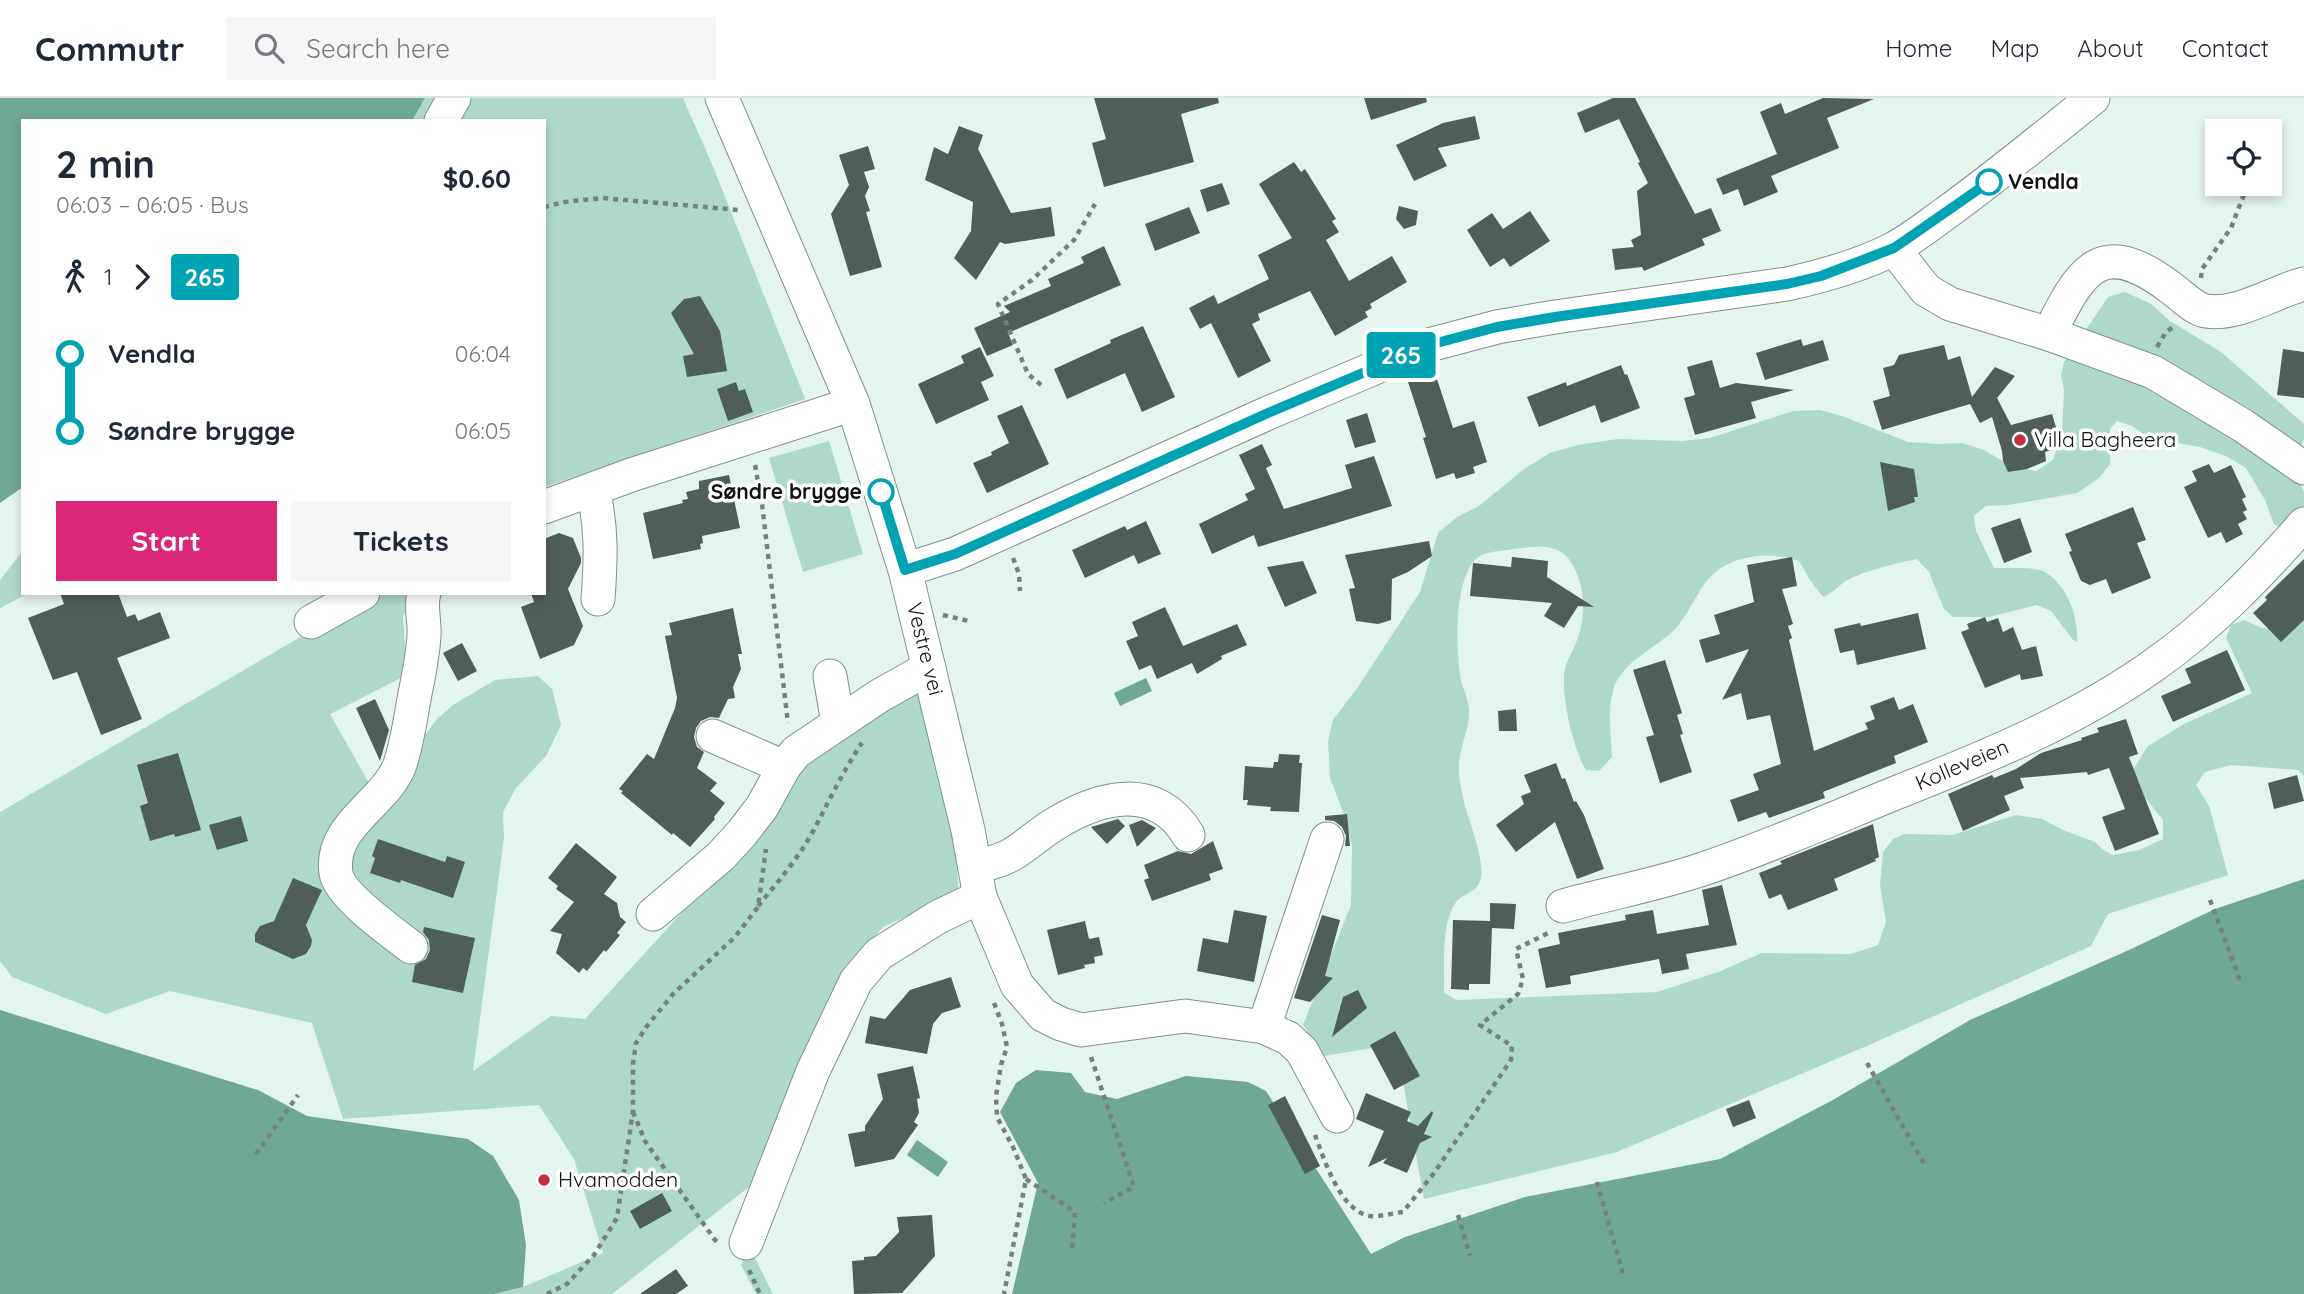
<!DOCTYPE html>
<html lang="en">
<head>
<meta charset="utf-8">
<style>
	:root { --surface:#fff; --page:#f6f6f7; --text:#1f2937; --muted:#747a83; --line:#e0e1e3; --accent:#db2777 }
	body { margin:0; font-family:Quicksand,sans-serif; background:var(--page); color:var(--text); height:100vh; display:flex; flex-direction:column; font-size:26px; white-space:nowrap }
	* { box-sizing:border-box; margin:0 }
	p { font-size:23px; color:var(--muted) }
	.icon { flex:none; width:38px; height:38px; fill:none; stroke:currentColor; stroke-width:2; stroke-linecap:round; stroke-linejoin:round }
	.map { position:relative; flex:1; overflow:hidden }
	.side { position:absolute; left:21px; top:21px; width:525px; height:476px; display:flex; flex-direction:column; background:var(--surface); border-radius:0px; box-shadow:0 4px 10px #0003 }
	.side>* { flex:none }
	.badge { padding:0 14px; border-radius:5px; font-size:24px; line-height:46px }
	.fabs { position:absolute; left:2205px; top:21px; display:grid; gap:14px }
	.fabs a { display:grid; place-items:center; width:77px; height:77px; border-radius:0px; background:var(--surface); box-shadow:0 4px 10px #0003; font-size:35px }
	.map>.badge { position:absolute; translate:-50% -50%; box-shadow:0 0 0 4px #fff }
	.legs { display:flex; align-items:center; gap:10px; height:77px; padding:0 35px; font-size:23px }
	.legs p { margin-inline-start:auto }
	.headline { display:flex; align-items:center; justify-content:space-between; height:119px; padding:0 35px }
	h1 { font-size:38px; font-weight:700; line-height:52px }
	.action { display:flex; gap:14px; margin-top:auto; padding:14px 35px }
	.action a { flex:1; height:80px; border-radius:0px; background:var(--accent); color:#fff; font-size:28px; font-weight:700; line-height:80px; text-align:center }
	.action a+a { background:var(--page); color:var(--text) }
	ul { padding:0 35px; list-style:none }
	li { display:flex; align-items:center; gap:24px; height:77px; font-size:26px }
	li i { display:grid; place-items:center; width:10px; height:100%; margin:0 9px; background:currentColor }
	li i::after { content:''; width:18px; height:18px; margin:-9px; border:5px solid; border-radius:50%; background:var(--surface) }
	li p { margin-inline-start:auto }
	li:first-child i { background:linear-gradient(#0000 50%,currentColor 0) }
	li:last-child i { background:linear-gradient(currentColor 50%,#0000 0) }
	header { display:flex; align-items:center; gap:42px; box-sizing:border-box; height:98px; padding:0 35px; background:var(--surface); border-bottom:2px solid var(--line) }
	header strong { font-size:33px }
	nav { display:flex; gap:38px; margin-inline-start:auto; font-size:24px }
	.search { width:490px; height:63px; background:var(--page); display:flex; align-items:center; gap:18px; box-sizing:border-box; padding:0 24px; border-radius:0px; color:var(--muted); font-size:26px }
	.map>svg:first-child { display:block }
</style>
</head>
<body>
<header>
<strong>Commutr</strong>
<div class="search"><svg class="icon" aria-label="search" viewBox="0 0 24 24"><circle cx="10" cy="10" r="6"/><path d="M15 15l6 6"/></svg>Search here</div>
<nav><a>Home</a><a>Map</a><a>About</a><a>Contact</a></nav>
</header>
<div class="map">
<svg width="2304" height="1196" viewBox="0 0 2304 1196">
	<rect width="100%" height="100%" fill="#e4f4ee"/>
	<g fill="#aed9c9">
		<polygon points="425,0 683,0 714,71 805,301 544,389 544,23 412,23"/>
		<path d="M2125 194 2151 206 2170 223 2221 254 2304 326V340L2293 370 2304 394V438H2294L2274 426 2265 402 2246 370 2228 359 2200 349 2149 340 2132 328 2117 323 2110 331V366L2099 380 2077 395 2009 407 1986 408 1974 418 1976 433 1994 470C2007 471 2034 468 2045 474 2067 487 2079 519 2077 544L2073 542 2051 513 2037 507 1989 519H1953L1944 511 1929 474 1917 461C1900 464 1860 474 1846 483 1838 488 1833 495 1823 499L1810 482 1799 463C1771 453 1735 456 1712 477 1700 488 1689 516 1676 530 1656 551 1625 561 1614 589 1607 611 1611 637 1612 659L1599 673 1586 672C1573 649 1563 606 1564 580 1564 566 1571 557 1576 545 1587 518 1586 484 1568 460 1556 444 1530 449 1513 451 1504 453 1491 453 1482 457 1452 471 1456 555 1461 582 1463 592 1469 602 1469 612 1469 632 1463 640 1460 658 1458 668 1459 681 1461 690 1464 714 1487 761 1480 783 1476 795 1464 795 1457 803 1440 824 1445 869 1444 895L1457 902 1657 894 1718 874 1762 855 1851 856 1878 847 1886 824 1880 787 1883 754 1893 741 1904 736 1952 737 2016 717 2042 721 2063 732 2095 744 2103 752 2113 757 2139 752 2163 741V722L2144 698 2133 672 2148 648 2184 626 2252 595 2226 540 2231 527 2244 522 2262 530 2281 532 2304 522V678L2298 672 2231 667 2205 674 2196 687 2209 708 2228 777 2108 816 2091 848 1869 947 1617 1054 1424 1101 1396 946 1324 958 1303 927 1351 807 1352 748 1346 722 1330 680 1328 643 1333 622 1358 589 1420 494 1438 435 1457 419 1479 408 1524 371 1550 355 1578 347 1618 341 1682 343 1710 340 1793 313 1820 312 1842 318 1908 344 1937 346 1962 345 1984 352 2013 369 2036 373 2053 362 2062 335 2064 293 2061 277 2064 264 2108 199Z"/>
		<polygon points="829,343 863,456 803,474 769,360"/>
		<polygon points="23,453 23,495 29,495 0,510 0,482"/>
		<polygon points="376,495 419,495 403,518 407,577 330,616 369,685 409,659 437,621 453,607 495,582 538,578 552,591 561,627 546,658 516,690 503,714 504,740 473,973 551,918 585,921 781,705 803,657 919,586 950,694 959,794 883,829 852,867 763,1078 612,1196 494,1196 523,1189 603,1155 574,1061 539,1007 343,1021 312,925 170,893 106,916 12,879 0,863 0,714"/>
		<polygon points="749,1148 773,1196 756,1196 741,1167"/>
	</g>
	<g fill="#6fa894">
		<polygon points="0,0 425,0 412,23 23,23 23,391 20,391 0,405"/>
		<polygon points="1146,580 1152,593 1120,608 1114,595"/>
		<polygon points="2304,781 2304,1196 1012,1196 1038,1085 1000,1014 1016,985 1036,972 1071,975 1085,994 1117,1001 1186,978 1248,984 1266,993 1371,1156 1405,1139 1525,1099 1720,1061 1831,1003 1970,922 2129,852 2215,811"/>
		<polygon points="0,912 258,992 307,1018 468,1041 493,1058 519,1102 526,1147 523,1189 494,1196 0,1196"/>
		<polygon points="917,1042 948,1064 938,1079 907,1057"/>
	</g>
	<g fill="#505e59">
		<polygon points="1094,0 1218,0 1219,5 1181,16 1194,64 1104,89 1092,45 1106,41"/>
		<polygon points="1364,0 1426,0 1427,4 1371,22"/>
		<polygon points="1613,0 1635,0 1695,116 1711,110 1721,133 1702,141 1705,147 1644,173 1642,169 1615,172 1612,151 1634,149 1631,142 1641,137 1637,93 1648,85 1638,65 1640,64 1619,21 1585,35 1577,15"/>
		<polygon points="1823,0 1874,1 1827,20 1839,50 1771,78 1778,94 1744,108 1738,91 1723,97 1716,81 1777,56 1760,14 1781,5 1785,16"/>
		<polygon points="1475,18 1480,41 1438,50 1447,68 1414,83 1396,47 1443,25"/>
		<polygon points="959,28 983,37 978,51 1011,115 1051,109 1055,138 1005,146 1000,144 976,182 954,160 971,133 973,104 925,82 934,49 948,56"/>
		<polygon points="868,48 875,71 864,74 869,89 865,98 870,113 866,114 882,169 850,178 831,116 849,87 839,57"/>
		<polygon points="1294,64 1301,74 1305,71 1336,121 1332,123 1339,134 1326,142 1349,183 1392,158 1407,184 1370,206 1372,210 1365,214 1368,219 1335,238 1310,193 1258,216 1260,222 1252,226 1271,263 1238,280 1211,225 1200,231 1189,210 1214,197 1218,206 1269,181 1258,157 1292,140 1259,86"/>
		<polygon points="1222,85 1230,106 1207,114 1200,92"/>
		<polygon points="1399,108 1418,113 1416,127 1404,131 1396,121"/>
		<polygon points="1189,109 1200,135 1155,153 1145,126"/>
		<polygon points="1530,113 1550,143 1510,169 1504,160 1490,169 1467,132 1492,115 1503,131"/>
		<polygon points="1104,148 1121,187 1008,235 1013,247 987,258 974,230 1010,214 1004,208 1051,188 1048,181 1084,165 1081,159"/>
		<polygon points="700,198 720,233 727,273 687,279 683,258 694,256 671,215 684,201"/>
		<polygon points="1143,228 1175,299 1142,314 1125,275 1067,301 1054,271 1111,245 1110,242"/>
		<polygon points="1801,241 1803,248 1823,242 1829,262 1765,282 1756,255"/>
		<polygon points="1944,247 1948,262 1960,258 1972,299 1995,269 2015,278 1997,300 2011,327 2052,316 2062,349 2045,354 2046,363 2027,371 2008,374 2003,363 2002,353 1992,319 1980,325 1970,306 1882,332 1873,303 1890,298 1883,270 1894,267 1899,257"/>
		<polygon points="980,249 994,278 981,284 989,302 936,326 918,286 964,265 961,258"/>
		<polygon points="2283,251 2304,254 2304,300 2277,297"/>
		<polygon points="1712,262 1720,290 1736,285 1794,292 1751,304 1756,320 1695,337 1684,300 1695,297 1687,269"/>
		<polygon points="1621,267 1625,277 1627,276 1640,310 1601,325 1595,307 1539,329 1527,299 1566,284 1567,288"/>
		<polygon points="1435,275 1453,330 1474,323 1487,364 1473,369 1475,375 1456,381 1454,375 1436,381 1423,340 1426,339 1408,284"/>
		<polygon points="736,284 739,293 745,291 753,314 728,323 717,291"/>
		<polygon points="1022,307 1049,366 987,395 973,365 992,357 991,354 1009,345 997,318"/>
		<polygon points="1367,315 1376,344 1355,350 1346,322"/>
		<polygon points="1262,346 1272,367 1266,370 1284,411 1352,390 1345,367 1374,358 1392,408 1258,449 1254,437 1212,456 1199,426 1248,402 1245,396 1255,391 1239,357"/>
		<polygon points="1880,364 1914,371 1918,399 1914,399 1915,404 1888,413"/>
		<polygon points="2209,366 2214,375 2231,367 2246,399 2242,401 2247,412 2243,414 2247,421 2238,426 2243,436 2226,445 2221,434 2208,440 2184,389 2197,383 2192,373"/>
		<polygon points="729,377 740,430 702,438 703,445 700,446 701,451 653,461 643,415 683,405 682,402 688,401 686,394 699,391 699,383"/>
		<polygon points="2133,409 2146,442 2137,445 2151,480 2112,496 2106,481 2090,487 2081,483 2069,454 2072,453 2065,436"/>
		<polygon points="2020,420 2032,454 2004,465 1991,430"/>
		<polygon points="1146,423 1161,456 1138,466 1134,457 1085,480 1072,452 1125,428 1127,432"/>
		<polygon points="559,435 573,440 581,460 581,465 568,491 583,528 574,547 540,561 521,509 534,504 531,495 544,495 544,441"/>
		<polygon points="1429,443 1432,458 1408,474 1392,481 1391,522 1378,526 1356,523 1349,491 1355,490 1345,457"/>
		<polygon points="1512,459 1548,463 1547,479 1594,509 1578,508 1564,530 1544,518 1552,505 1470,498 1473,465 1511,469"/>
		<polygon points="1792,459 1797,488 1782,491 1793,526 1788,528 1792,540 1789,542 1814,653 1868,631 1865,625 1875,621 1870,608 1894,599 1899,612 1913,606 1928,644 1894,658 1896,665 1823,694 1825,700 1769,720 1766,714 1738,724 1730,702 1759,692 1753,676 1781,666 1770,617 1747,622 1741,595 1722,602 1749,551 1706,565 1699,542 1720,536 1714,517 1754,504 1747,467"/>
		<polygon points="2304,461 2304,522 2281,544 2253,515 2267,502 2265,499"/>
		<polygon points="1303,463 1317,495 1285,509 1267,469"/>
		<polygon points="60,495 118,495 127,519 135,516 138,523 160,514 170,540 117,560 142,621 101,637 77,574 53,582 28,520 64,506"/>
		<polygon points="1165,509 1183,548 1237,526 1247,547 1221,558 1222,561 1197,576 1192,565 1157,581 1151,567 1139,572 1126,543 1138,538 1132,524"/>
		<polygon points="733,510 742,556 738,556 741,571 733,589 735,600 728,601 719,620 710,619 701,623 696,630 694,639 697,649 704,654 697,670 717,685 710,693 725,705 714,719 715,721 690,749 673,735 672,737 621,695 623,693 619,691 647,656 654,661 675,610 677,600 665,538 672,537 669,525"/>
		<polygon points="1918,515 1926,551 1857,567 1854,552 1840,555 1834,531 1860,525 1861,528"/>
		<polygon points="1985,519 1987,524 1998,520 2003,534 2013,529 2022,552 2036,548 2043,578 2021,582 2020,576 1985,590 1961,534 1969,531 1967,526"/>
		<polygon points="462,545 477,573 458,583 443,555"/>
		<polygon points="2227,552 2245,592 2173,624 2161,598 2191,585 2185,571"/>
		<polygon points="1665,562 1682,615 1677,617 1683,636 1680,637 1692,674 1660,685 1646,639 1654,637 1633,572"/>
		<polygon points="375,601 389,632 380,663 356,610"/>
		<polygon points="1516,611 1517,633 1499,633 1498,613"/>
		<polygon points="2126,621 2138,656 2129,659 2159,736 2115,753 2102,719 2125,711 2109,670 2088,677 2087,674 2020,680 2024,690 2004,698 2010,712 1963,733 1948,696 1992,677 1994,680 2016,671 2041,655 2082,642 2081,640 2099,634 2097,630"/>
		<polygon points="178,655 201,732 175,739 174,736 150,743 140,708 148,705 137,667"/>
		<polygon points="1279,656 1300,657 1299,665 1302,665 1299,714 1270,713 1271,709 1247,707 1248,702 1243,702 1245,668 1273,670 1274,664 1278,664"/>
		<polygon points="1556,665 1562,681 1565,680 1574,704 1576,703 1584,717 1604,771 1577,781 1555,724 1516,754 1496,727 1524,706 1521,698 1531,694 1524,677"/>
		<polygon points="2297,677 2304,703 2274,711 2268,685"/>
		<polygon points="1347,716 1350,748 1345,748 1346,738 1342,729 1334,723 1325,722 1325,718"/>
		<polygon points="241,718 248,743 217,752 209,727"/>
		<polygon points="1118,721 1125,728 1107,746 1091,729"/>
		<polygon points="1142,722 1156,730 1137,749 1129,727"/>
		<polygon points="1873,726 1879,759 1875,761 1876,763 1834,781 1838,792 1788,812 1781,796 1769,801 1759,775 1782,766 1780,763"/>
		<polygon points="378,741 445,764 447,758 465,764 453,800 401,782 400,785 370,775 375,760 372,758"/>
		<polygon points="1213,743 1223,771 1209,776 1211,782 1152,803 1144,782 1149,780 1144,767 1178,753 1191,756"/>
		<polygon points="576,745 617,779 604,796 617,805 620,819 626,824 617,835 620,837 606,854 604,852 587,873 583,870 579,875 556,855 562,836 550,833 574,804 556,791 558,788 548,780"/>
		<polygon points="293,780 322,792 306,827 312,842 311,848 306,856 293,861 255,844 255,836 260,828 274,823"/>
		<polygon points="1722,787 1737,847 1686,856 1689,871 1662,876 1659,861 1570,878 1571,886 1546,890 1538,851 1560,846 1558,835 1626,822 1625,817 1653,812 1657,836 1709,827 1702,792"/>
		<polygon points="1490,805 1516,806 1514,831 1492,830 1490,886 1469,886 1469,892 1451,891 1453,822 1490,823"/>
		<polygon points="1234,812 1267,818 1254,884 1197,873 1203,840 1228,845"/>
		<polygon points="1322,817 1340,822 1325,878 1333,880 1310,904 1294,900"/>
		<polygon points="1085,823 1089,841 1099,839 1103,857 1094,859 1095,865 1084,867 1085,870 1058,877 1047,832"/>
		<polygon points="424,829 475,840 463,895 412,884 415,867 426,861 430,852 429,842 423,834"/>
		<polygon points="951,879 961,909 942,915 933,926 927,956 865,945 870,918 885,921 910,892"/>
		<polygon points="1358,892 1367,910 1332,939 1343,899"/>
		<polygon points="1395,933 1420,978 1394,992 1370,947"/>
		<polygon points="913,968 920,1000 917,1001 919,1015 914,1024 918,1027 894,1061 855,1069 848,1036 865,1033 865,1028 883,1001 877,976"/>
		<polygon points="1366,995 1411,1014 1407,1023 1418,1028 1432,1013 1433,1015 1424,1036 1432,1039 1420,1045 1407,1075 1383,1065 1387,1060 1368,1069 1384,1033 1356,1021"/>
		<polygon points="1285,998 1320,1068 1305,1076 1268,1007"/>
		<polygon points="1749,1002 1756,1020 1733,1029 1726,1011"/>
		<polygon points="662,1095 672,1113 640,1131 630,1113"/>
		<polygon points="932,1117 935,1158 902,1195 854,1196 852,1163 864,1162 864,1159 876,1158 899,1134 897,1119"/>
		<polygon points="676,1171 688,1188 676,1196 640,1196"/>
	</g>
	<g fill="none" stroke-linecap="round" stroke-linejoin="round">
		<defs>
			<g id="minor">
				<polyline points="722,0 853,306 905,472 968,732 980,799 1017,887 1043,917 1061,926 1081,932 1185,918 1264,929 1288,940 1302,953 1337,1018"/>
				<polyline points="441,23 454,0"/>
				<polyline points="1894,151 1926,192 1950,206 2049,236 2153,274 2242,327 2304,370"/>
				<path d="M2049 236C2081 172 2100 136 2171 190 2181 197 2194 211 2206 213 2239 218 2273 194 2304 186"/>
				<path d="M593 391C602 431 601 460 598 501"/>
				<polyline points="544,409 631,377 853,306"/>
				<path d="M905 472 955 456 1268 315 1429 247 1497 229 1555 219 1787 186C1823 178 1860 168 1893 151 1912 141 1929 127 1946 115 1997 78 2044 39 2093 0"/>
				<polyline points="311,524 363,495"/>
				<polyline points="830,578 838,625"/>
				<polyline points="713,638 784,669"/>
				<path d="M975 770C986 766 1000 763 1011 757 1026 748 1040 735 1055 726 1100 698 1157 684 1188 737"/>
				<path d="M1563 808C1610 795 1660 786 1706 770 1771 748 1834 720 1898 694 1986 659 2077 622 2154 567 2211 527 2258 478 2304 426"/>
				<polyline points="653,816 721,758 742,735 762,709 784,669 796,654 879,598 929,570"/>
				<path d="M411 849C393 835 339 797 336 775 329 728 383 707 399 669 407 647 410 623 414 601 418 580 423 559 424 537 425 524 420 508 424 495"/>
				<polyline points="1264,929 1327,741"/>
				<polyline points="746,1145 813,973 856,883 879,856 938,819 980,799"/>
			</g>
		</defs>
		<use href="#minor" stroke="#81908a" stroke-width="35"/>
		<g stroke="#76817d" stroke-width="4.5" stroke-dasharray="5 5" stroke-linecap="butt">
			<polyline points="544,109 565,104 602,100 739,112"/>
			<polyline points="2201,180 2202,171 2231,130 2248,86"/>
			<polyline points="2157,249 2166,234 2176,227"/>
			<polyline points="1041,287 1028,276 998,206 1032,182 1074,142 1095,106"/>
			<polyline points="755,367 762,406 788,625"/>
			<polyline points="1013,460 1019,476 1020,493"/>
			<polyline points="943,517 969,523"/>
			<polyline points="2210,802 2240,882"/>
			<path d="M758 808C777 785 796 763 811 737 828 706 842 674 862 645"/>
			<polyline points="994,905 1002,926 1007,949 1001,967 996,998 997,1019 1013,1049 1026,1081 1004,1196"/>
			<polyline points="1091,959 1134,1089 1104,1105"/>
			<polyline points="1867,965 1926,1069"/>
			<polyline points="633,1014 645,1043 715,1142 720,1146"/>
			<path d="M1315 1037C1324 1061 1340 1113 1370 1118 1380 1119 1394 1115 1403 1114L1434 1075 1511 962 1512 948 1480 927 1518 896 1523 881 1516 851 1552 833"/>
			<polyline points="256,1056 298,997"/>
			<polyline points="1026,1081 1075,1114 1072,1154"/>
			<polyline points="1597,1084 1623,1176"/>
			<polyline points="1458,1117 1470,1158"/>
			<polyline points="749,1172 760,1196"/>
			<polyline points="547,1196 567,1186 594,1157 617,1120 633,1013 633,966 636,945 647,928 673,896 735,839 758,809 766,751"/>
		</g>
		<use href="#minor" stroke="#fff" stroke-width="33"/>
	</g>
	<g fill="none" stroke-linecap="round" stroke-linejoin="round">
		<defs>
			<polyline id="line-1" points="881,394 905,472 955,456 1268,315 1429,247 1497,229 1555,219 1787,186 1821,178 1894,150 1989,84"/>
		</defs>
		<use href="#line-1" stroke="#fff" stroke-width="16"/>
		<use href="#line-1" stroke="#00a3b4" stroke-width="10"/>
	</g>
	<g fill="#fff" stroke="#00a3b4" stroke-width="3.5">
		<circle cx="1989" cy="84" r="12"/>
		<circle cx="881" cy="394" r="12"/>
	</g>
	<g fill="#c1313f" stroke="#fff" stroke-width="2.5">
		<circle cx="2020" cy="342" r="7"/>
		<circle cx="544" cy="1082" r="7"/>
	</g>
	<g text-anchor="middle" stroke-width="7" stroke-linejoin="round" paint-order="stroke">
		<g font-size="21" font-weight="bold" fill="#0e1311" stroke="#fff" text-anchor="start">
			<text x="2008" y="91">Vendla</text>
			<text x="862" y="401" text-anchor="end">Søndre brygge</text>
		</g>
		<g font-size="21" fill="#0e1311" stroke="#fff" text-anchor="start">
			<text x="2034" y="349">Villa Bagheera</text>
			<text x="558" y="1089">Hvamodden</text>
		</g>
		<g font-size="21" fill="#0e1311" stroke="#fff">
			<text transform="translate(925 551) rotate(76)" y="7">Vestre vei</text>
			<text transform="translate(1962 667) rotate(-23)" y="7">Kolleveien</text>
		</g>
	</g>
</svg>
<div class="fabs">
<a><svg class="icon" aria-label="locate" viewBox="0 0 24 24"><circle cx="12" cy="12" r="6"/><path d="M12 2v4M12 18v4M2 12h4M18 12h4"/></svg></a>
</div>
<b class="badge" style="left:1401px;top:257px;background:#00a3b4;color:#fff">265</b>
<section class="side">
<div class="headline"><div><h1>2 min</h1><p>06:03 – 06:05 · Bus</p></div><b>$0.60</b></div>
<div class="legs"><svg class="icon" aria-label="walk" viewBox="0 0 24 24"><circle cx="13" cy="4" r="2"/><path d="M13 8l-2 6 4 7M11 14l-3 7M7 12l3-4h3l4 4"/></svg>1<svg class="icon" aria-label="forward" viewBox="0 0 24 24"><path d="M9 5l7 7-7 7"/></svg><b class="badge" style="background:#00a3b4;color:#fff">265</b></div>
<ul>
<li><i style="color:#00a3b4"></i><b>Vendla</b><p>06:04</p></li>
<li><i style="color:#00a3b4"></i><b>Søndre brygge</b><p>06:05</p></li>
</ul>
<div class="action"><a>Start</a><a>Tickets</a></div>
</section>
</div>
</body>
</html>
